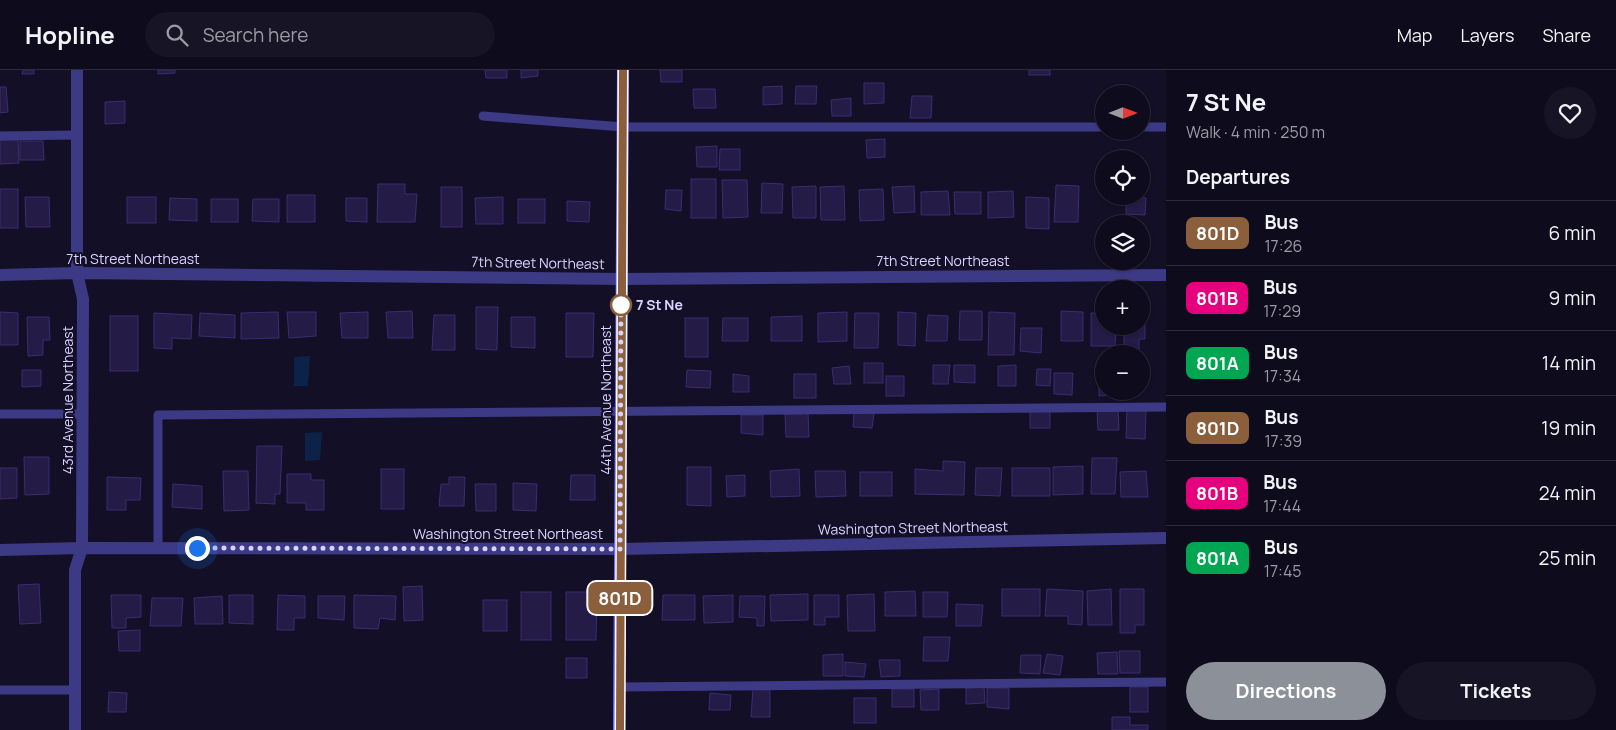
<!DOCTYPE html>
<html lang="en">
<head>
<meta charset="utf-8">
<style>
	:root { --surface:#0e0b1c; --page:#171425; --text:#f1f3f6; --muted:#9b9ba3; --line:#2e2b3b; --accent:#8c9099 }
	body { margin:0; font-family:Manrope,sans-serif; background:var(--page); color:var(--text); height:100vh; display:flex; flex-direction:column; font-size:19px; white-space:nowrap }
	* { box-sizing:border-box; margin:0 }
	p { font-size:16px; color:var(--muted) }
	.icon { flex:none; width:28px; height:28px; fill:none; stroke:currentColor; stroke-width:2; stroke-linecap:round; stroke-linejoin:round }
	.map { position:relative; flex:1; overflow:hidden }
	.sheet { display:flex; flex-direction:column; background:var(--surface); width:450px }
	.sheet>* { flex:none }
	.badge { padding:0 10px; border-radius:8px; font-size:18px; line-height:32px }
	.needle { width:32px; rotate:90deg }
	.tools { position:absolute; left:1095px; top:15px; display:grid; gap:10px }
	.tools a { display:grid; place-items:center; width:55px; height:55px; border-radius:50%; background:var(--surface); box-shadow:0 1px 4px #0004,0 0 0 1px var(--line); font-size:25px }
	.you { position:absolute; width:25px; height:25px; margin:-12px; border:4px solid #fff; border-radius:50%; background:#1a73e8; box-shadow:0 0 0 8px #1a73e833 }
	.map>.badge { position:absolute; translate:-50% -50%; box-shadow:0 0 0 2px #fff }
	h2 { padding:0 20px; font-size:19px; line-height:45px }
	.round { display:grid; place-items:center; flex:none; width:52px; height:52px; border-radius:26px; background:var(--page) }
	.overview { display:flex; align-items:center; justify-content:space-between; height:85px; padding:0 20px }
	h1 { font-size:24px; font-weight:700; line-height:38px }
	.primary-button { display:flex; gap:10px; margin-top:auto; padding:10px 20px }
	.primary-button a { flex:1; height:58px; border-radius:30px; background:var(--accent); color:#fff; font-size:20px; font-weight:700; line-height:58px; text-align:center }
	.primary-button a+a { background:var(--page); color:var(--text) }
	ul { padding:0; list-style:none }
	li { display:flex; align-items:center; gap:15px; height:65px; padding:0 20px; border-top:1px solid var(--line) }
	li div { flex:1 }
	li b { display:block; font-size:19px }
	li em { font-style:normal }
	li .badge { min-width:55px; font-weight:700; text-align:center }
	header { display:flex; align-items:center; gap:30px; box-sizing:border-box; height:70px; padding:0 25px; background:var(--surface); border-bottom:1px solid var(--line) }
	header strong { font-size:24px }
	nav { display:flex; gap:28px; margin-inline-start:auto; font-size:18px }
	.search { width:350px; height:45px; background:var(--page); display:flex; align-items:center; gap:12px; box-sizing:border-box; padding:0 18px; border-radius:28px; color:var(--muted); font-size:19px }
	main { display:flex; flex:1; min-height:0 }
	.map>svg:first-child { display:block }
</style>
</head>
<body>
<header>
<strong>Hopline</strong>
<div class="search"><svg class="icon" aria-label="search" viewBox="0 0 24 24"><circle cx="10" cy="10" r="6"/><path d="M15 15l6 6"/></svg>Search here</div>
<nav><a>Map</a><a>Layers</a><a>Share</a></nav>
</header>
<main>
<div class="map">
<svg width="1166" height="660" viewBox="0 0 1166 660">
	<rect width="100%" height="100%" fill="#130f26"/>
	<g fill="#0c2248">
		<polygon points="310,286 308,316 294,316 294,287"/>
		<polygon points="322,362 320,390 305,391 305,363"/>
	</g>
	<g fill="#241b47" stroke="#3b2d73">
		<polygon points="23,0 34,0 34,4 22,4"/>
		<polygon points="158,0 175,0 175,3 158,4"/>
		<polygon points="485,0 507,0 507,8 486,8"/>
		<polygon points="521,0 538,0 538,6 521,8"/>
		<polygon points="660,0 682,0 682,12 661,12"/>
		<rect x="1029" y="0" width="21" height="5"/>
		<polygon points="864,13 884,13 884,33 864,34"/>
		<polygon points="782,16 782,34 763,35 763,17"/>
		<polygon points="796,16 817,16 816,34 795,34"/>
		<polygon points="0,17 6,17 8,42 0,43"/>
		<polygon points="693,19 715,19 716,38 694,38"/>
		<polygon points="912,26 932,26 931,48 910,48"/>
		<polygon points="851,28 851,46 832,46 831,30"/>
		<polygon points="125,31 125,53 105,54 105,32"/>
		<polygon points="885,69 885,87 867,88 866,70"/>
		<polygon points="0,70 18,70 19,93 0,94"/>
		<polygon points="20,71 43,71 44,90 20,90"/>
		<polygon points="717,76 717,97 697,97 696,77"/>
		<polygon points="720,79 740,79 740,100 719,100"/>
		<rect x="691" y="109" width="25" height="39"/>
		<polygon points="722,110 747,110 748,147 723,148"/>
		<polygon points="762,113 783,114 782,143 761,143"/>
		<polygon points="378,114 405,114 405,124 417,124 415,152 377,152"/>
		<polygon points="1056,115 1079,116 1078,152 1054,152"/>
		<polygon points="816,116 816,148 793,148 792,117"/>
		<polygon points="844,116 845,150 821,150 820,117"/>
		<polygon points="914,116 915,142 894,143 892,117"/>
		<rect x="441" y="117" width="21" height="40"/>
		<rect x="0" y="119" width="18" height="39"/>
		<polygon points="883,119 884,150 860,151 859,120"/>
		<polygon points="666,120 682,120 681,141 665,139"/>
		<polygon points="948,121 950,145 921,145 921,122"/>
		<polygon points="1013,121 1014,147 988,148 988,122"/>
		<polygon points="954,122 981,122 981,144 955,144"/>
		<rect x="287" y="125" width="28" height="27"/>
		<polygon points="25,127 49,127 50,157 26,157"/>
		<rect x="127" y="127" width="29" height="26"/>
		<polygon points="503,127 503,154 476,154 475,128"/>
		<polygon points="1026,127 1049,128 1049,159 1026,158"/>
		<polygon points="1126,127 1146,128 1145,145 1126,144"/>
		<polygon points="170,128 197,129 197,151 169,150"/>
		<polygon points="346,128 367,128 367,152 346,151"/>
		<rect x="211" y="129" width="27" height="23"/>
		<polygon points="253,129 279,129 279,152 252,151"/>
		<rect x="518" y="129" width="27" height="24"/>
		<polygon points="567,131 590,132 589,152 567,151"/>
		<polygon points="476,237 498,237 497,280 476,279"/>
		<polygon points="412,241 413,268 388,268 386,242"/>
		<polygon points="960,241 982,241 982,270 959,270"/>
		<polygon points="1061,241 1083,242 1083,271 1061,271"/>
		<polygon points="0,242 18,243 18,275 0,275"/>
		<polygon points="278,242 279,268 241,269 241,243"/>
		<polygon points="287,242 316,242 316,266 289,268"/>
		<polygon points="368,242 368,268 342,268 340,243"/>
		<polygon points="847,242 847,271 818,272 818,243"/>
		<polygon points="898,242 916,243 915,276 898,275"/>
		<polygon points="989,242 1015,243 1014,285 988,285"/>
		<polygon points="154,243 192,245 191,269 172,268 172,279 154,278"/>
		<polygon points="200,243 235,245 235,268 199,266"/>
		<polygon points="566,243 594,243 593,287 566,287"/>
		<polygon points="855,243 879,243 878,278 854,278"/>
		<polygon points="1091,243 1104,243 1104,256 1116,256 1115,276 1091,276"/>
		<polygon points="434,245 455,245 455,280 432,280"/>
		<polygon points="928,245 948,246 947,271 926,271"/>
		<polygon points="1141,245 1145,245 1145,269 1139,269 1139,284 1124,284 1124,256 1141,256"/>
		<rect x="110" y="246" width="28" height="55"/>
		<polygon points="802,246 802,271 771,271 771,247"/>
		<polygon points="27,247 49,247 50,270 43,270 43,285 28,286"/>
		<polygon points="511,247 535,247 535,278 511,277"/>
		<rect x="685" y="248" width="23" height="39"/>
		<polygon points="723,248 748,248 748,271 722,271"/>
		<polygon points="1021,258 1042,258 1041,283 1020,281"/>
		<rect x="864" y="293" width="19" height="20"/>
		<polygon points="933,295 950,295 948,314 933,314"/>
		<polygon points="954,295 975,295 975,313 954,312"/>
		<polygon points="1016,295 1016,316 998,316 998,296"/>
		<polygon points="849,296 851,314 834,314 832,298"/>
		<polygon points="1037,299 1051,299 1050,316 1036,315"/>
		<polygon points="22,300 41,300 41,316 22,317"/>
		<polygon points="687,300 711,301 710,318 686,317"/>
		<polygon points="1054,303 1073,303 1072,325 1054,324"/>
		<polygon points="733,304 749,306 749,322 733,322"/>
		<rect x="794" y="304" width="22" height="24"/>
		<rect x="886" y="306" width="18" height="20"/>
		<polygon points="1099,308 1104,308 1104,321 1117,321 1117,325 1099,326"/>
		<polygon points="1050,339 1050,358 1030,358 1030,340"/>
		<polygon points="1097,340 1118,340 1119,360 1098,360"/>
		<polygon points="1127,340 1146,340 1145,369 1126,368"/>
		<polygon points="854,342 874,343 872,358 853,357"/>
		<polygon points="808,343 809,367 786,367 785,344"/>
		<polygon points="741,345 763,345 763,365 741,363"/>
		<polygon points="257,376 282,376 280,424 275,424 275,434 256,433"/>
		<polygon points="24,387 49,387 49,424 25,425"/>
		<polygon points="1092,388 1117,388 1115,424 1091,424"/>
		<polygon points="943,391 965,392 964,425 915,424 915,399 943,401"/>
		<polygon points="1083,396 1083,424 1053,425 1053,397"/>
		<polygon points="687,397 711,397 711,436 687,435"/>
		<polygon points="0,398 17,398 17,428 0,429"/>
		<polygon points="976,398 1002,398 1000,426 975,425"/>
		<rect x="1012" y="398" width="38" height="28"/>
		<rect x="381" y="399" width="23" height="40"/>
		<polygon points="799,399 800,426 771,427 770,401"/>
		<polygon points="223,401 248,401 249,440 224,441"/>
		<polygon points="815,401 845,401 846,426 816,427"/>
		<polygon points="1146,401 1148,427 1121,427 1120,402"/>
		<rect x="860" y="402" width="32" height="24"/>
		<polygon points="287,404 311,404 311,410 324,410 324,440 306,440 306,433 287,433"/>
		<polygon points="571,405 595,405 595,430 570,430"/>
		<polygon points="745,405 745,426 727,427 726,406"/>
		<polygon points="107,407 141,408 140,430 126,430 126,440 107,440"/>
		<polygon points="449,407 465,407 464,436 439,436 441,414 449,414"/>
		<polygon points="513,413 537,414 536,441 513,440"/>
		<polygon points="173,414 202,416 202,439 172,437"/>
		<polygon points="475,414 496,414 496,441 476,441"/>
		<polygon points="39,514 41,553 20,554 18,515"/>
		<polygon points="422,516 423,550 404,551 403,517"/>
		<rect x="1002" y="519" width="38" height="27"/>
		<polygon points="1047,519 1083,521 1082,555 1068,554 1068,546 1045,546"/>
		<polygon points="1111,519 1112,555 1088,555 1087,521"/>
		<polygon points="1120,519 1144,519 1144,555 1135,555 1135,563 1120,563"/>
		<polygon points="915,521 916,546 885,546 885,522"/>
		<rect x="521" y="522" width="30" height="48"/>
		<polygon points="566,522 597,522 596,570 566,570"/>
		<polygon points="923,522 948,522 947,547 923,547"/>
		<polygon points="808,524 808,550 771,551 770,525"/>
		<polygon points="874,524 875,561 848,561 847,525"/>
		<polygon points="111,525 141,525 141,547 126,548 126,558 112,558"/>
		<polygon points="229,525 253,525 253,554 229,553"/>
		<polygon points="278,525 305,526 305,548 294,548 294,560 277,560"/>
		<polygon points="354,525 396,526 395,550 380,548 378,559 354,558"/>
		<polygon points="663,525 695,525 695,550 662,550"/>
		<polygon points="733,525 733,552 704,553 703,526"/>
		<polygon points="814,525 839,525 839,547 825,547 825,555 814,555"/>
		<polygon points="222,526 223,554 195,554 194,528"/>
		<polygon points="318,526 345,526 344,550 318,548"/>
		<polygon points="740,526 765,526 764,556 757,556 757,548 739,547"/>
		<polygon points="152,528 183,528 181,556 150,556"/>
		<rect x="483" y="530" width="24" height="31"/>
		<polygon points="956,534 983,535 981,556 956,556"/>
		<polygon points="140,560 140,581 119,581 118,561"/>
		<polygon points="924,567 950,567 948,591 923,591"/>
		<polygon points="1119,581 1140,581 1140,603 1120,603"/>
		<polygon points="1117,582 1118,604 1098,604 1097,583"/>
		<polygon points="843,584 843,606 823,606 823,585"/>
		<polygon points="1047,584 1063,586 1060,605 1043,603"/>
		<polygon points="1021,585 1041,585 1040,604 1020,603"/>
		<rect x="566" y="588" width="21" height="20"/>
		<polygon points="879,590 900,590 900,606 881,607"/>
		<polygon points="845,592 866,594 864,607 845,606"/>
		<polygon points="984,617 985,633 966,634 966,618"/>
		<rect x="1130" y="617" width="18" height="25"/>
		<polygon points="987,618 1009,618 1009,639 987,637"/>
		<polygon points="753,619 770,620 770,647 751,647"/>
		<rect x="892" y="619" width="22" height="18"/>
		<polygon points="939,619 939,640 921,640 920,620"/>
		<polygon points="109,622 127,623 126,642 108,642"/>
		<polygon points="710,623 731,625 730,640 709,640"/>
		<rect x="854" y="628" width="22" height="25"/>
		<polygon points="1112,647 1130,647 1130,655 1148,655 1148,660 1112,660"/>
	</g>
	<g fill="none" stroke-linecap="round" stroke-linejoin="round">
		<g stroke="#3d3a85" stroke-width="9">
			<polyline points="483,46 623,57 1104,57"/>
			<polyline points="1141,57 1166,57"/>
			<polyline points="0,66 77,65"/>
			<polyline points="0,344 83,344"/>
			<polyline points="158,478 158,345 1166,337"/>
			<polyline points="620,617 1166,612"/>
			<polyline points="0,620 75,620"/>
		</g>
		<g stroke="#3d3a85" stroke-width="12">
			<polyline points="0,205 77,203 621,209 1166,205"/>
			<polyline points="0,480 82,478 620,479 1166,468"/>
			<polyline points="75,660 75,500 82,478 83,229 77,203 77,0"/>
		</g>
		<polyline stroke="#6f6bff" stroke-width="12" points="619,660 623,0"/>
	</g>
	<g fill="none" stroke-linecap="round" stroke-linejoin="round">
		<defs>
			<polyline id="line" points="620,660 623,0"/>
		</defs>
		<use href="#line" stroke="#fff" stroke-width="11"/>
		<use href="#line" stroke="#8b5e3c" stroke-width="8"/>
		<polyline stroke="#d9d4ff" stroke-width="5" stroke-dasharray="0 9" points="197,478 620,479 621,228 621,235"/>
	</g>
	<circle fill="#fff" stroke="#8b5e3c" stroke-width="2.5" cx="621" cy="235" r="10"/>
	<g text-anchor="middle" stroke-width="4" stroke-linejoin="round" paint-order="stroke">
		<g font-size="14" fill="#d9d4ff" stroke="#130f26">
			<text x="133" y="194">7th Street Northeast</text>
			<text x="943" y="196">7th Street Northeast</text>
			<text transform="translate(538 193) rotate(1)" y="5">7th Street Northeast</text>
			<text transform="translate(68 330) rotate(-90)" y="5">43rd Avenue Northeast</text>
			<text transform="translate(606 330) rotate(-90)" y="5">44th Avenue Northeast</text>
			<text transform="translate(913 458) rotate(-1)" y="5">Washington Street Northeast</text>
			<text x="508" y="469">Washington Street Northeast</text>
		</g>
		<g font-size="14" font-weight="bold" fill="#d9d4ff" stroke="#130f26" text-anchor="start">
			<text x="636" y="240">7 St Ne</text>
		</g>
	</g>
</svg>
<div class="tools">
<a><svg class="needle" viewBox="-14 -14 28 28"><path d="M0-13l5 13h-10z" fill="#e53935"/><path d="M0 13l5-13h-10z" fill="#9b9ba3"/></svg></a>
<a><svg class="icon" aria-label="locate" viewBox="0 0 24 24"><circle cx="12" cy="12" r="6"/><path d="M12 2v4M12 18v4M2 12h4M18 12h4"/></svg></a>
<a><svg class="icon" aria-label="layers" viewBox="0 0 24 24"><path d="M12 4l9 5-9 5-9-5zM3 14l9 5 9-5"/></svg></a>
<a>+</a>
<a>−</a>
</div>
<div class="you" style="left:197px;top:478px"></div>
<b class="badge" style="left:620px;top:528px;background:#8b5e3c;color:#fff">801D</b>
</div>
<section class="sheet">
<div class="overview"><div><h1>7 St Ne</h1><p>Walk · 4 min · 250 m</p></div><a class="round"><svg class="icon" aria-label="heart" viewBox="0 0 24 24"><path d="M12 20l-8-8c-3-5 5-10 8-4 3-6 11-1 8 4z"/></svg></a></div>
<h2>Departures</h2>
<ul>
<li><span class="badge" style="background:#8b5e3c;color:#fff">801D</span><div><b>Bus</b><p>17:26</p></div><em>6 min</em></li>
<li><span class="badge" style="background:#e6007e;color:#fff">801B</span><div><b>Bus</b><p>17:29</p></div><em>9 min</em></li>
<li><span class="badge" style="background:#00a651;color:#fff">801A</span><div><b>Bus</b><p>17:34</p></div><em>14 min</em></li>
<li><span class="badge" style="background:#8b5e3c;color:#fff">801D</span><div><b>Bus</b><p>17:39</p></div><em>19 min</em></li>
<li><span class="badge" style="background:#e6007e;color:#fff">801B</span><div><b>Bus</b><p>17:44</p></div><em>24 min</em></li>
<li><span class="badge" style="background:#00a651;color:#fff">801A</span><div><b>Bus</b><p>17:45</p></div><em>25 min</em></li>
</ul>
<div class="primary-button"><a>Directions</a><a>Tickets</a></div>
</section>
</main>
</body>
</html>
